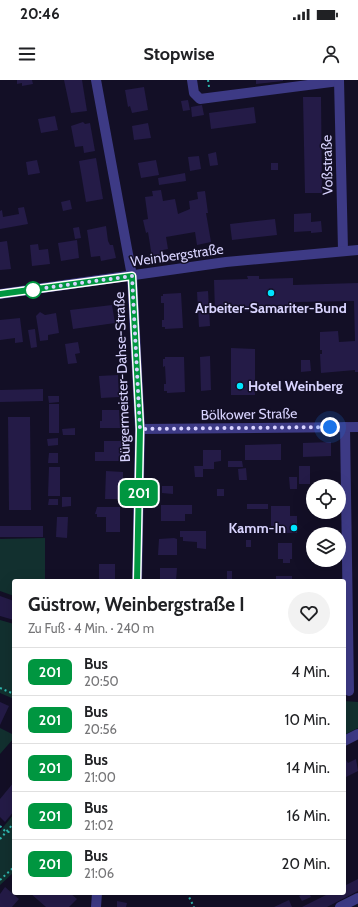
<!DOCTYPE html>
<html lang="de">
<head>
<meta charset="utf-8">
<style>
	:root { --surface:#fff; --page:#f2f2f2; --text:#202124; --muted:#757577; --line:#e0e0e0 }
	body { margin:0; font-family:Cabin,sans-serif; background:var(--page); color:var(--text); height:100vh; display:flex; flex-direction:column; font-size:15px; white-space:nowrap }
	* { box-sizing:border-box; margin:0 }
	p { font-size:13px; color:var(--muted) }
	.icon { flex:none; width:22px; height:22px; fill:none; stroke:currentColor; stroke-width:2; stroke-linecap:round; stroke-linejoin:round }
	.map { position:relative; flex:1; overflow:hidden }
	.drawer { position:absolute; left:12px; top:499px; width:334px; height:316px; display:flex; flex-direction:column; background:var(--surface); border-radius:4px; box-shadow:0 4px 16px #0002 }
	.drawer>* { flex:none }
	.badge { padding:0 8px; border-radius:6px; font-size:14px; line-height:26px }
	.buttons { position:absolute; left:306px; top:399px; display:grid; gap:8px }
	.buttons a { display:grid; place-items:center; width:40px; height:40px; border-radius:50%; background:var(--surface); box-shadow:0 4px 16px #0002; font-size:20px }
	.you { position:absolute; width:20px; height:20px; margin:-10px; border:3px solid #fff; border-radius:50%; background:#1a73e8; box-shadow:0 0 0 6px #1a73e833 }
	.map>.badge { position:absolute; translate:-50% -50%; box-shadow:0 0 0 2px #fff }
	.round { display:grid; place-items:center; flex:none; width:42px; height:42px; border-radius:21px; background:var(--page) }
	.head { display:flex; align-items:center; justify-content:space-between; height:68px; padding:0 16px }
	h1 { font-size:19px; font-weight:700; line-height:30px }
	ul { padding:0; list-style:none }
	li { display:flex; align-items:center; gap:12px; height:48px; padding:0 16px; border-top:1px solid var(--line) }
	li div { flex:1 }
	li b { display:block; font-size:15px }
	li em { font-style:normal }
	li .badge { min-width:44px; font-weight:700; text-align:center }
	.status { display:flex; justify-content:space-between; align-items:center; height:28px; padding:0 20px; background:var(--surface); direction:ltr }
	.status svg { height:11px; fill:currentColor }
	header { display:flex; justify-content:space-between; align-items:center; height:52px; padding:0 16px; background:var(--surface); font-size:18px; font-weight:700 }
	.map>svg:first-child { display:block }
</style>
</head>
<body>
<div class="status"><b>20:46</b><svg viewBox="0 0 49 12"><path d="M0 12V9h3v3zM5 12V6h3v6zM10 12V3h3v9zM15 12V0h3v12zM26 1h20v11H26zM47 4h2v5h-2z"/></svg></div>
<header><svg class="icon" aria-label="menu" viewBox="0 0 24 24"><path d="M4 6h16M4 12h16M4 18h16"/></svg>Stopwise<svg class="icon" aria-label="person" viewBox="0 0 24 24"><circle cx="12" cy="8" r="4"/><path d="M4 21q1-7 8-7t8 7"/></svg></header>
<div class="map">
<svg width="358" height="827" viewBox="0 0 358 827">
	<rect width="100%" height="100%" fill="#130f26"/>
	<g fill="#12302f">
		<polygon points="45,458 45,501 14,501 14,516 0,511 0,459"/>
		<polygon points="0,540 14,544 14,619 0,613"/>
		<polygon points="344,621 358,622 358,648 344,655"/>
		<polygon points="0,648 14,655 14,658 0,674"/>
		<polygon points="14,734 14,792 0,805 0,751"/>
	</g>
	<g fill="#241b47">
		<polygon points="17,0 32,0 33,4 22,6 22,3 17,4"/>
		<polygon points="64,0 82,0 87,31 71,33"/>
		<polygon points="256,0 283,0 283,1 256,4"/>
		<polygon points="144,7 148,30 132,33 130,26 128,27 125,10"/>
		<polygon points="303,17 321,17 322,113 305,113"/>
		<polygon points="188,20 190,30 183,31 181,21"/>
		<polygon points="202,25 204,35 192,37 191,27"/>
		<polygon points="254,27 256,43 211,49 209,33"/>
		<polygon points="55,36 58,50 41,53 38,39"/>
		<polygon points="83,42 85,44 90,43 95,71 84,73 83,66 75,67 71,46"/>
		<polygon points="148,43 151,58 134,60 132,46"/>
		<polygon points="216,72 218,85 210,86 208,74"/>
		<polygon points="199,76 201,89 190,91 188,77"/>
		<polygon points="96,78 103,119 86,122 79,81"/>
		<polygon points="37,80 40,93 28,95 26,82"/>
		<polygon points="156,80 159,95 141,98 138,83"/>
		<rect x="271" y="83" width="7" height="7"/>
		<polygon points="185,93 186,101 159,105 158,98"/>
		<polygon points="161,110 163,121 175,119 178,134 190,129 189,121 198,119 197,112 205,111 208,133 206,133 211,162 197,165 195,152 166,157 168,169 163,170 164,176 152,177 148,152 146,153 143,140 148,139 145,117 153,116 152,111"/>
		<polygon points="70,120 72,129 63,131 61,122"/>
		<polygon points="24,127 28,144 0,149 0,131 2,130 3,137 19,134 18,128"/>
		<polygon points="311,133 311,142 321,141 322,152 311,153 311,151 294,152 294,134"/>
		<polygon points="275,139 277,155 232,160 230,144"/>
		<polygon points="106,146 108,161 110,165 113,165 116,178 101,181 100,176 91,177 87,150"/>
		<polygon points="79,147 81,158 75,159 73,148"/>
		<polygon points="77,160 79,178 61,181 58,163"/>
		<polygon points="7,161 11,189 0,190 0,162"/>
		<polygon points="38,164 39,170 48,169 50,184 32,186 30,165"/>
		<polygon points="247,196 259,196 259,199 293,198 293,205 358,203 358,292 355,292 355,290 321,293 320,274 322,274 322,270 320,270 320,252 338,251 339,262 355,261 354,221 294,222 295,230 215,232 214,200 248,199"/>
		<polygon points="208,211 210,246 199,247 197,212"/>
		<polygon points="181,213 183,248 165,249 165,247 162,247 162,240 164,240 164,223 161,223 161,216 163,216 163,214"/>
		<polygon points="112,225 115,243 73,249 70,230"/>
		<polygon points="40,232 45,235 56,233 59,253 48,255 48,260 40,261 36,236"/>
		<polygon points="20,238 23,262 15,263 15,258 0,260 0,240"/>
		<polygon points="35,249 37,267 31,268 28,250"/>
		<polygon points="78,262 80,273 75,274 77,283 68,284 65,264"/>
		<polygon points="231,268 255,269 255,315 231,315"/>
		<polygon points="210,276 211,310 201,311 200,277"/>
		<polygon points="165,277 184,277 185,312 167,313 167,311 164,311 164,304 166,304 165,286 163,287 163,279 165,279"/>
		<polygon points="301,280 310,280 311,291 301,292"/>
		<polygon points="118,295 119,317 101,318 99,296"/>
		<polygon points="43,309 43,321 0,322 0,310"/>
		<polygon points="48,316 59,316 59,322 49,323"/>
		<rect x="49" y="324" width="10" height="29"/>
		<polygon points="102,330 119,330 120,348 100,348 100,341 102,341"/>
		<polygon points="8,337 30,337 31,430 9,430"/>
		<polygon points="75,348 75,355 63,355 62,349"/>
		<polygon points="58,358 58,365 48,366 47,359"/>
		<polygon points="104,361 122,361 122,381 95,381 95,372 104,372"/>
		<polygon points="331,362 331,376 303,377 303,363"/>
		<polygon points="281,364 281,380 245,380 245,365"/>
		<polygon points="203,370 221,370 221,381 214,382 214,389 203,389 203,397 195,397 194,386 203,386"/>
		<polygon points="49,373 58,373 58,383 48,383"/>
		<polygon points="228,381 242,381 243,387 228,387"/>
		<rect x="299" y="386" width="11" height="18"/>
		<polygon points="49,387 60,387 60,416 48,416"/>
		<polygon points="246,388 247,400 239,400 238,389"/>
		<polygon points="106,391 123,392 123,419 105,419"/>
		<polygon points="289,397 297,397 297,409 290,409"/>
		<polygon points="162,406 173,406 173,414 162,413"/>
		<rect x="217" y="409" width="7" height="7"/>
		<polygon points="62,417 71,417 71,426 62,427"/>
		<polygon points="49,419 58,419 58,425 48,425"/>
		<rect x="247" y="424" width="21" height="5"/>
		<polygon points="161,425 192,425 192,434 185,434 185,441 161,441"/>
		<polygon points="271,426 290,426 290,436 297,436 297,453 285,453 285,446 271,446"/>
		<polygon points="97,427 120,427 120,452 106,452 106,437 97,437 97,434 95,434"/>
		<polygon points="57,437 68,437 67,458 56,457"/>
		<rect x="0" y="446" width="43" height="11"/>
		<polygon points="180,451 206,451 206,469 197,468 197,462 183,461 183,457 180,457"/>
		<polygon points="174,458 177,459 177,475 158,475 159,459"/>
		<rect x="246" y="460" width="5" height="7"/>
		<polygon points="278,463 292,463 292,479 290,479 290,483 283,483 283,479 278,479"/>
		<polygon points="99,484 115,484 115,501 99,500"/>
		<polygon points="160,488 177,488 176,501 160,501"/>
		<rect x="227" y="491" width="5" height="8"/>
		<rect x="276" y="496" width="16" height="5"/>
		<polygon points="0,516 14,521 14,540 0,536"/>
		<polygon points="0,622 9,626 0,645"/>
		<polygon points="356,679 358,691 344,698 344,682 346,680 348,683"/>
		<polygon points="14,702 14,731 5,742 0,737 0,719"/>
		<polygon points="358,799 358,811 327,827 302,827 330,813 344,813 344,806"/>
		<polygon points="5,807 19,819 12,827 0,827 0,814"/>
		<polygon points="30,813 70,813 77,819 69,827 46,827"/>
		<polygon points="305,813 309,813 311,817 302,821 299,816"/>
		<polygon points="289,820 292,827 274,827"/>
		<polygon points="117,821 127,823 126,827 117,827"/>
	</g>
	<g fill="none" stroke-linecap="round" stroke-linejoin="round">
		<g stroke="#2fb8b0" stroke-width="2" stroke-dasharray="2 3" stroke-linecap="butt">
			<polyline points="208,0 209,7"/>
			<polyline points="0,608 14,614"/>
			<polyline points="0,746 6,752 14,752"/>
			<polyline points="0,759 14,743"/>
			<polyline points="0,800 14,787"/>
			<polyline points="187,813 194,827"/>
		</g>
		<g stroke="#3d3a85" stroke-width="10">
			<polyline points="96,0 132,196 140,349 137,501"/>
			<polyline points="192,0 194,13 200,19 339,1"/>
			<polyline points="339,0 343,170"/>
			<polyline points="0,214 226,182 358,170"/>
			<polyline points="345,347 349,611"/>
			<polyline points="140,349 358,347"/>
			<polyline points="344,661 358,654"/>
			<polyline points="96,827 97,813"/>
			<polyline points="340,827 358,818"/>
		</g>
	</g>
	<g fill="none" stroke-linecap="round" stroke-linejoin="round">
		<defs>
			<polyline id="line" points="0,214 132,196 140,349 137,501"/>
		</defs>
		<use href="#line" stroke="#fff" stroke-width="9"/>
		<use href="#line" stroke="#009640" stroke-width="6"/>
		<polyline stroke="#d9d4ff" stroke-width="4" stroke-dasharray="0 7.2" points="33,210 29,210 132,196 140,349 330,347"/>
	</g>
	<circle fill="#fff" stroke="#009640" stroke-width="2" cx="33" cy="210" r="8"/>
	<g fill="#00e5ff" stroke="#130f26" stroke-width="1.5">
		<circle cx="271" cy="213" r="4"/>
		<circle cx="240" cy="306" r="4"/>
		<circle cx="294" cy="448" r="4"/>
	</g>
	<g text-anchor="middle" stroke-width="3" stroke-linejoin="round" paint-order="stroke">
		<g font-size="14" fill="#d9d4ff" stroke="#130f26">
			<text transform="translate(327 85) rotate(-91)" y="5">Voßstraße</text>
			<text transform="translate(177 175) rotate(-8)" y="5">Weinbergstraße</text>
			<text transform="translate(122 297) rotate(-92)" y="5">Bürgermeister-Dahse-Straße</text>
			<text transform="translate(249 334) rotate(-1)" y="5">Bölkower Straße</text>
		</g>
		<g font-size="14" font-weight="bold" fill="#d9d4ff" stroke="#130f26">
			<text x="271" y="233">Arbeiter-Samariter-Bund</text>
			<text x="248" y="311" text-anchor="start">Hotel Weinberg</text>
			<text x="286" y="453" text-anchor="end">Kamm-In</text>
		</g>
	</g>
</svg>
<div class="buttons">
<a><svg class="icon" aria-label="locate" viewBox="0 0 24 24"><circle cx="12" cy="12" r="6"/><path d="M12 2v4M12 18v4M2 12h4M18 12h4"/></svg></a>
<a><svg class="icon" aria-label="layers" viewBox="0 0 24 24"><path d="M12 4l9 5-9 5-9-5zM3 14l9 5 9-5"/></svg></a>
</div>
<div class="you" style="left:330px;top:347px"></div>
<b class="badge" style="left:139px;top:413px;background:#009640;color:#fff">201</b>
<section class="drawer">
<div class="head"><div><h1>Güstrow, Weinbergstraße I</h1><p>Zu Fuß · 4 Min. · 240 m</p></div><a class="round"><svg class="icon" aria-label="heart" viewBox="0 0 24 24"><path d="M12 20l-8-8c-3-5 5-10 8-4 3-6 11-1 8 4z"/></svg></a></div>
<ul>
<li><span class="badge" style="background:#009640;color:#fff">201</span><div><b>Bus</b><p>20:50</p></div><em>4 Min.</em></li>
<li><span class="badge" style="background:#009640;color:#fff">201</span><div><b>Bus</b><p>20:56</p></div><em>10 Min.</em></li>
<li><span class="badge" style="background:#009640;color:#fff">201</span><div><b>Bus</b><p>21:00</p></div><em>14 Min.</em></li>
<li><span class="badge" style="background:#009640;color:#fff">201</span><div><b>Bus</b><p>21:02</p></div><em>16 Min.</em></li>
<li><span class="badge" style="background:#009640;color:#fff">201</span><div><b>Bus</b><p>21:06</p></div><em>20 Min.</em></li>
</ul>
</section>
</div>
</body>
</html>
